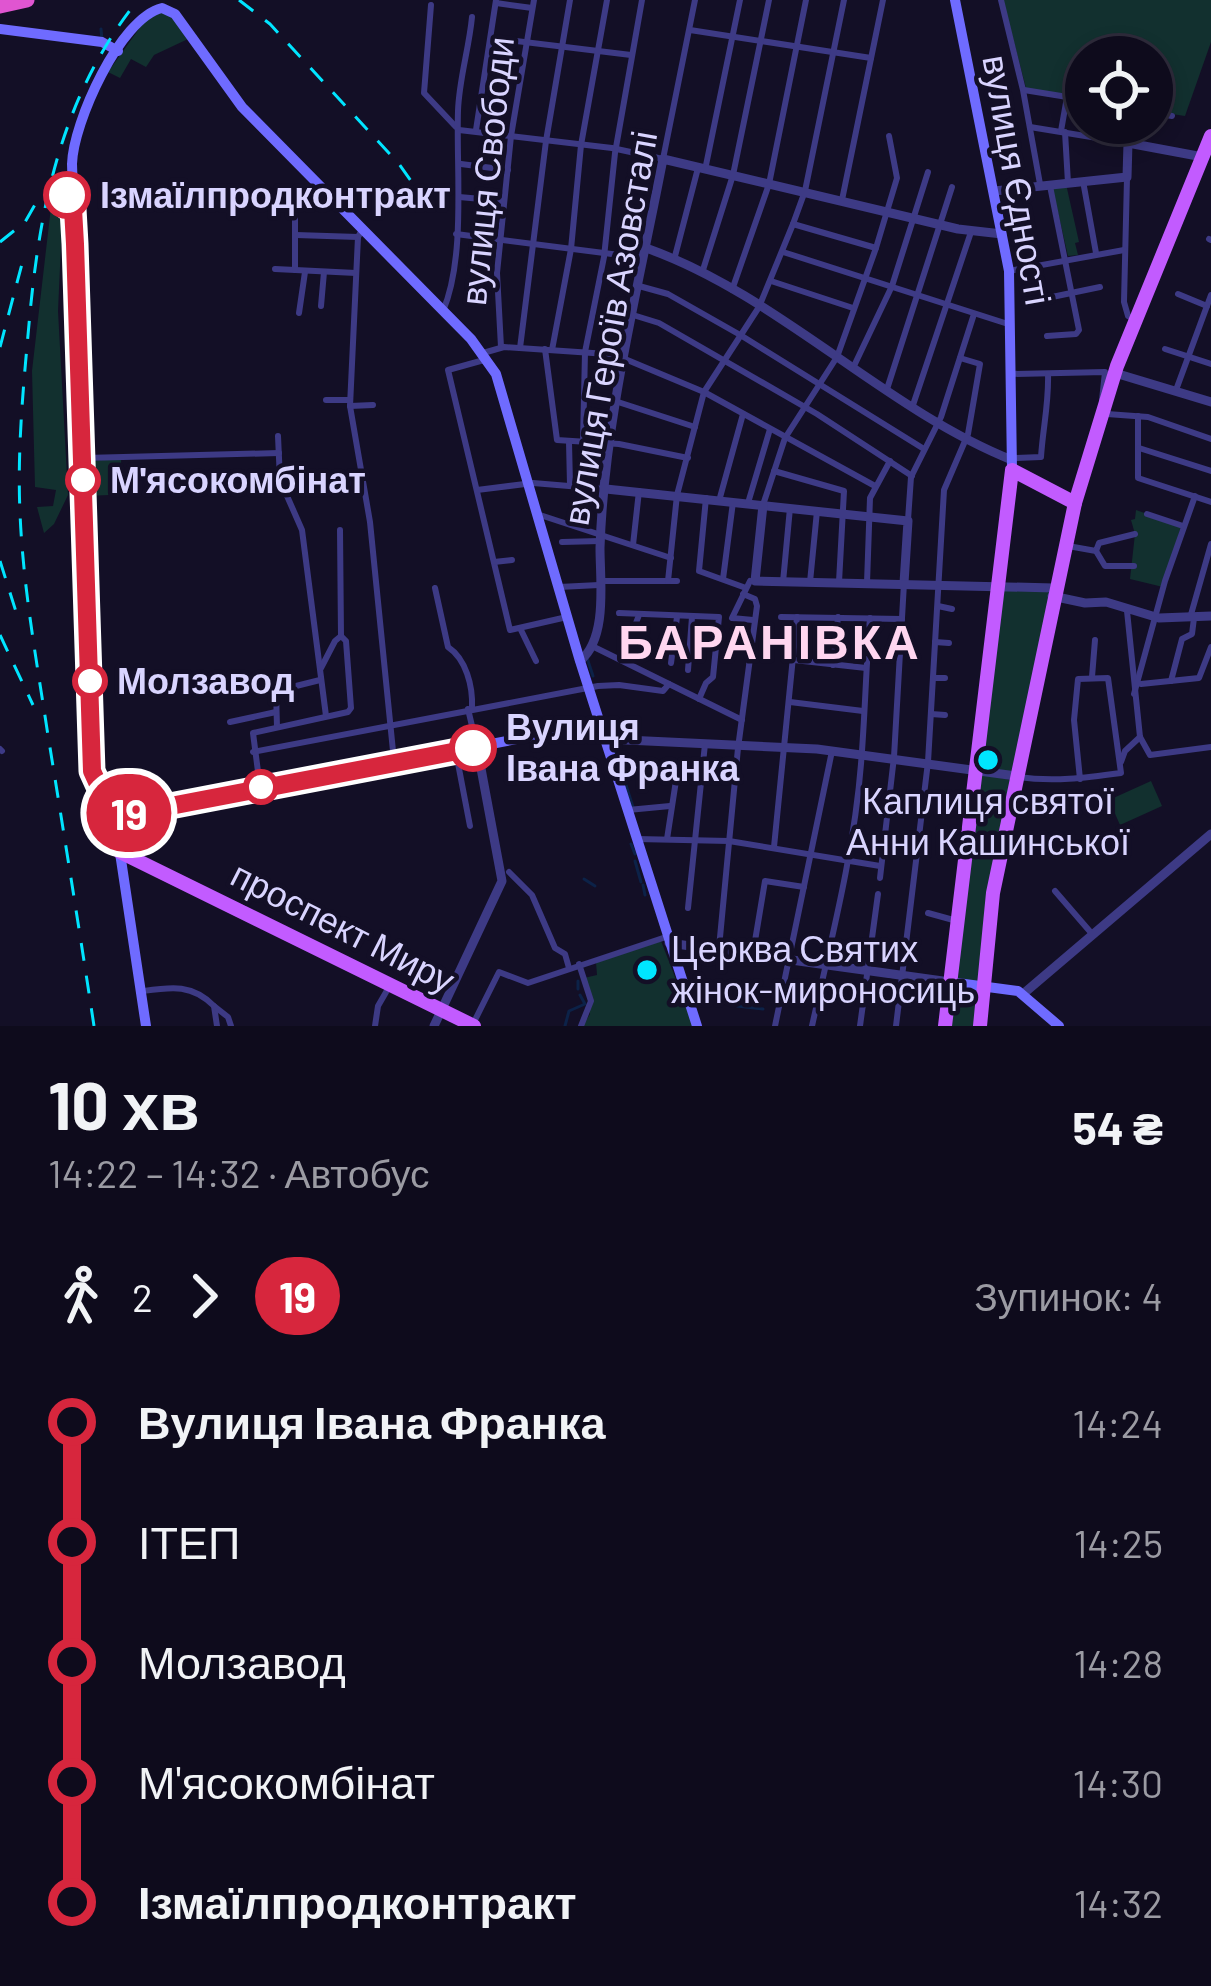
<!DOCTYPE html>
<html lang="uk">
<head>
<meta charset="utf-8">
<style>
	:root { --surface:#0e0b1c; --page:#1c1929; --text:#f1f3f6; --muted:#9b9ba3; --line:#2e2b3b }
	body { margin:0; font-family:Barlow,sans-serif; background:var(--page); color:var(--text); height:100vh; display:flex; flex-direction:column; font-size:45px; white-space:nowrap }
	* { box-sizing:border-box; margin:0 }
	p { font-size:39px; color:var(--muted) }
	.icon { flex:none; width:66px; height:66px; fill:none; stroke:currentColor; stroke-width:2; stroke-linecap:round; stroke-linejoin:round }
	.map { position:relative; height:1026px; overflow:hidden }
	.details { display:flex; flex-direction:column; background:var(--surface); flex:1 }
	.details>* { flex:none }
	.badge { padding:0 24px; border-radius:39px; font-size:42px; line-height:78px }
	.buttons { position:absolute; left:1065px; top:36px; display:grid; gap:24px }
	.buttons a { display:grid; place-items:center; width:108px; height:108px; border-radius:50%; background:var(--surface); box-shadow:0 6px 18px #0003,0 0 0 3px var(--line); font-size:60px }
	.map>.badge { position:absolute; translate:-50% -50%; box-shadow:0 0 0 6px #fff }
	.legs { display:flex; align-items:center; gap:18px; height:132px; padding:0 48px; font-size:39px }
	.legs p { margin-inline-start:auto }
	.head { display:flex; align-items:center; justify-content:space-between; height:204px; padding:0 48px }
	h1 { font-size:66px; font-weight:700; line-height:90px }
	ul { padding:0 48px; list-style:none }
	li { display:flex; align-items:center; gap:42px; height:120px; font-size:45px }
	li i { display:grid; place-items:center; width:18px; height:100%; margin:0 15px; background:currentColor }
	li i::after { content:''; width:30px; height:30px; margin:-15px; border:9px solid; border-radius:50%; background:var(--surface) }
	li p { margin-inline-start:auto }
	li:first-child i { background:linear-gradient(#0000 50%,currentColor 0) }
	li:last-child i { background:linear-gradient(currentColor 50%,#0000 0) }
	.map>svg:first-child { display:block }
</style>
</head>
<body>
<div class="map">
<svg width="1211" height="1026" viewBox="0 0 1211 1026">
	<rect width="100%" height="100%" fill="#130f26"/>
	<g fill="#12302f">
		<polygon points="1003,0 1211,0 1211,42 1185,116 1152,111 1152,57 1086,57 1086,99 1026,88"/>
		<polygon points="168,11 188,39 154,55 146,67 131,59 120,78 108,72 149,15"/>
		<polygon points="64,179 58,311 68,495 54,524 44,533 37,507 53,506 56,490 35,487 32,371 51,207"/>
		<polygon points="1066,184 1079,242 1075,243 1078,255 1068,256 1052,186"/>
		<polygon points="121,459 122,484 112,487 109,495 86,496 87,461"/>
		<polygon points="1136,510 1181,526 1163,587 1130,579 1135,534 1131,520 1135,519"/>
		<polygon points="1002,589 1050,591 1012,773 979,768"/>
		<polygon points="977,774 1012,780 983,982 952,978"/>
		<polygon points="1151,781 1162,806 1120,825 1109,800"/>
		<polygon points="661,941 694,1026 583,1026 590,1014 584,978 597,975 596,962"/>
		<polygon points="952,987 980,988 978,1026 947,1026"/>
	</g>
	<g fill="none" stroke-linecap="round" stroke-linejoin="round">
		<g stroke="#0c2248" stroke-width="3">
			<polyline points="101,29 102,40"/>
			<polyline points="587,658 593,676"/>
			<polyline points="605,719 610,733"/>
			<polyline points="614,748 633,807"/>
			<polyline points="631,844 635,854"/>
			<polyline points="635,861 641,882"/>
			<polyline points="584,879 595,886"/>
			<polyline points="643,885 645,895"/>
			<polyline points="578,981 578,989"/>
			<polyline points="737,1006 763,1009"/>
			<polyline points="565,1026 569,1011 585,1004 580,995"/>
		</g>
		<g stroke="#3d3a85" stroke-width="6">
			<polyline points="1001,0 1023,90 1040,184"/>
			<polyline points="496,3 532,8"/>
			<polyline points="431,5 424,93 456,127"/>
			<polyline points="690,30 871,58"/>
			<polyline points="492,38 631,55"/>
			<polyline points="1024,90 1086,100"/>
			<polyline points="1152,112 1172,116"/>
			<polyline points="1030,127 1128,143 1130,123"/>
			<polyline points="459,130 612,148 663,159 695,0"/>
			<polyline points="476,130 496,0"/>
			<polyline points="1061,131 1067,97"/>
			<polyline points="1065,132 1068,183"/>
			<polyline points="461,164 508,170"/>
			<polyline points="705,170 740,0"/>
			<polyline points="1127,178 1124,302 1128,316 1135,319"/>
			<polyline points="1083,181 1096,253"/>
			<polyline points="459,197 504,201"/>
			<polyline points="842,200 883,0"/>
			<polyline points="793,224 876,248"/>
			<polyline points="362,230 358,237 350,406 370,522 394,761"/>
			<polyline points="456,234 643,258"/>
			<polyline points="296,235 358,237"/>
			<polyline points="1209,239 1211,240"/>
			<polyline points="783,252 1008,324"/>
			<polyline points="674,260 698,168"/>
			<polyline points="275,269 356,273"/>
			<polyline points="295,270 295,210"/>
			<polyline points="1009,271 1124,250"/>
			<polyline points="702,273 733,175 769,0"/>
			<polyline points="771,281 853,308"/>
			<polyline points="639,286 668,294 742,336 924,449"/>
			<polyline points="732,290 769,184 806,0"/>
			<polyline points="1178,294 1207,306"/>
			<polyline points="1052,297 1100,287"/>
			<polyline points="321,306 324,272"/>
			<path d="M443 311C466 257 456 169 458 111 459 79 469 49 472 17"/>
			<polyline points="299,313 305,272"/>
			<polyline points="633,315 659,323 817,414 912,476"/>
			<polyline points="1047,336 1076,334 1079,330 1050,186"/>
			<polyline points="501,347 497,273 511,136 534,0"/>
			<polyline points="520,348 546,141 570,0"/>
			<polyline points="545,349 557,440 619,444 688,458"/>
			<polyline points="1165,349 1211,364"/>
			<polyline points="552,350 571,249 581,145 607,0"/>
			<polyline points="483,353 504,347 622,355"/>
			<polyline points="625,359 704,392 875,486"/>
			<polyline points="484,360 448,370 510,630 567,617"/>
			<polyline points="853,368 892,286 928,172"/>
			<polyline points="1012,374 1105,372 1102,400"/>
			<polyline points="887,389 952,187"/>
			<polyline points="1176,390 1211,295"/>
			<polyline points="326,400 350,400"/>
			<polyline points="618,402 695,427"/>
			<polyline points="913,405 971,232"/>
			<polyline points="350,406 373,405"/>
			<polyline points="1107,414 1148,417 1211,439"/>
			<polyline points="1138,416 1138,478 1211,502"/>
			<polyline points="278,436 280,480 302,530 326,716"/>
			<polyline points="569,442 570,485"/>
			<polyline points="583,442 585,352 604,257 615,153 642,0"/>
			<polyline points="1139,448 1211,471"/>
			<polyline points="85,458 279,453"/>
			<path d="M1013 458 1041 457C1043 427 1049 403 1048 374"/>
			<polyline points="774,471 844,491 839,582"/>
			<polyline points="329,489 363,480"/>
			<polyline points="477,490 533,483 605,489"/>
			<polyline points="706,498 699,571 746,588"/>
			<polyline points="719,501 743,414"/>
			<polyline points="748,503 770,429"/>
			<polyline points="763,505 785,438 837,357 876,248 897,178 889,136"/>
			<polyline points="537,514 671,558"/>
			<polyline points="1147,514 1183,526"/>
			<polyline points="908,520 911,477 941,417 974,314"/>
			<polyline points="562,542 600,541"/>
			<polyline points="633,545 639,491"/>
			<polyline points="1068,546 1096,551 1099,543 1135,534"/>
			<polyline points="1096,551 1105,566 1134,566"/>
			<polyline points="494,562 512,560"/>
			<polyline points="723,579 733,502"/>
			<polyline points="603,581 677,581"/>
			<polyline points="668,581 677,495 704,392 759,307 793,224 805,191 844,0"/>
			<polyline points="750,581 732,618 753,620"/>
			<polyline points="783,582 790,508"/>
			<polyline points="810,582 817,511"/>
			<polyline points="867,583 870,498 890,461"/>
			<polyline points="559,587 599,585"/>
			<path d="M435 588 448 647C466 659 473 686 472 708"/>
			<polyline points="938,606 952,609"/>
			<polyline points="1127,611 1140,737"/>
			<polyline points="619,613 719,617 713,677 706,683 699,699"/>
			<polyline points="781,617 902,619"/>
			<polyline points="1190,618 1211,544"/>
			<polyline points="521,630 536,661"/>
			<polyline points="935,642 949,643"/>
			<polyline points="592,646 742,720"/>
			<polyline points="622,660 639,615"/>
			<polyline points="794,660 866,668"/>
			<polyline points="671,663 677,617"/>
			<polyline points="833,665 838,617"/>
			<polyline points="321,668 335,641 341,636"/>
			<polyline points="688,670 692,617"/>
			<polyline points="1092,677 1095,640"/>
			<polyline points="933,678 945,678"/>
			<polyline points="1171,681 1182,639 1192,634 1194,618"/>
			<polyline points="1141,684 1199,678 1211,647"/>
			<polyline points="184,690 276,691 320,680"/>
			<polyline points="276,691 277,727"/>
			<polyline points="1134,694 1165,581 1195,496"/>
			<polyline points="790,702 863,711"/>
			<polyline points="468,709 477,747"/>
			<polyline points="931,714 945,715"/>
			<polyline points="230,722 276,712"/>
			<polyline points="1140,737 1150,755 1211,747"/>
			<polyline points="0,749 2,751"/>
			<polyline points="253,752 598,686 619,685 663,691 669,684"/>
			<polyline points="456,753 470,826"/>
			<polyline points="1121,762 1125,751 1140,737"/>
			<path d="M1018 777C1053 782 1085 778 1121 773L1108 678 1078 679 1074 720 1080 779"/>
			<polyline points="260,787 253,733 348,712 351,708 346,641 341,636 340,530"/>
			<polyline points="628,810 670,806"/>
			<polyline points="637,839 729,841 880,866"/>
			<polyline points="667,839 677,774"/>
			<polyline points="774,847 797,617"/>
			<polyline points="509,872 532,895 555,948 565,954 569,968"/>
			<polyline points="880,878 894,757 904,583"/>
			<polyline points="1055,891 1093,935"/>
			<polyline points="688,908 705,744"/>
			<polyline points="928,913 957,921"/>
			<polyline points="719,948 738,748 757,606 755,599 743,594"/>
			<polyline points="753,953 765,881 804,887"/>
			<polyline points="579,964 591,1001 581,1026"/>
			<path d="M143 991C172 987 192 984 214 1006L217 1026"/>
			<polyline points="214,1006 228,1017 231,1026"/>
			<polyline points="474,1022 499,972 528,983 666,937"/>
			<polyline points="375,1026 378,1006 389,987"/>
			<polyline points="775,1026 832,751"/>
			<path d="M812 1026C831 940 854 853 861 764 865 716 866 666 870 618"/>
			<polyline points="860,1026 878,894"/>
			<polyline points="896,1026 928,762 944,490 968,434 980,364 960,358"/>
		</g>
		<g stroke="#3d3a85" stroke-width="9">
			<polyline points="994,191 1127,177 1128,143 1203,157"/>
			<path d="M646 248C777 294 884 409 1012 460"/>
			<polyline points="1115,373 1211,402"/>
			<polyline points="606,489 908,521 904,583"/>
			<polyline points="763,505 755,581 1054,588"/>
			<polyline points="1052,596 1085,603 1106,602 1159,618 1211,616"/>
			<path d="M580 661C608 638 600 581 600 548 604 420 639 285 663 159L958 229 1002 234"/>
			<polyline points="605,739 817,749 1016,776"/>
			<path d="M93 778C95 805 91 842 120 852"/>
			<polyline points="669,943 950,982"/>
			<polyline points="1023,994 1211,834"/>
			<polyline points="434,1026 502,881 477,747"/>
		</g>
		<g stroke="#6f6bff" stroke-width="10">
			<polyline points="955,0 1009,271 1012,470"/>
			<polyline points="0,29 102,42 118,51"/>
			<polyline points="113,817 600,723"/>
			<polyline points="950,982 1018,991 1059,1026"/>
			<path d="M146 1026 117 833 92 771 72 164C73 123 120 18 162 8L175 14 242 107 471 339 496 374 580 661 697 1026"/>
		</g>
		<g stroke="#c25bff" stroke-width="14">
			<polyline points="120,852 474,1026"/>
			<polyline points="945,1026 1012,470 1075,503"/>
			<polyline points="980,1026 993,893 1075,503 1117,366 1211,136"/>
		</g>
		<polyline stroke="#e055d1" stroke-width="15" points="0,6 27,0"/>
		<g stroke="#00e5ff" stroke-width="3" stroke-dasharray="18 15" stroke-linecap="butt">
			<polyline points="239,0 270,24 399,164 436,216"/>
			<polyline points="0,242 25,222 40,196"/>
			<polyline points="0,347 23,260"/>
			<polyline points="0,561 18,618"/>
			<polyline points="0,635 33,705"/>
			<path d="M94 1026C79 927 63 828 47 729 36 657 23 586 20 513 17 446 24 380 30 313 41 199 64 92 138 0"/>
		</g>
	</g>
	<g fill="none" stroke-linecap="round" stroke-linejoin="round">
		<defs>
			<polyline id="line-1" points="67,195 67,207 73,209 75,244 92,771 113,817 473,748"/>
		</defs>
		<use href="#line-1" stroke="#fff" stroke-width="27"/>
		<use href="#line-1" stroke="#d7263d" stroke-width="18"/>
	</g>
	<g fill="#fff" stroke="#d7263d" stroke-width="6">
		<circle cx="67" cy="195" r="21"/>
		<circle cx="83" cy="480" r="15"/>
		<circle cx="90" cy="681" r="15"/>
		<circle cx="473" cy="748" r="21"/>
		<circle cx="261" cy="787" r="15"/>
	</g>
	<g fill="#00e5ff" stroke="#130f26" stroke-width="4.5">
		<circle cx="988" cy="760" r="12"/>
		<circle cx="647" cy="970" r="12"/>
	</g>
	<g text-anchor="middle" stroke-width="9" stroke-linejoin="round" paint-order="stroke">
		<g font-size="36" fill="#d9d4ff" stroke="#130f26">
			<text transform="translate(487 171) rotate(-84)" y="13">вулиця Свободи</text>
			<text transform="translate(1017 180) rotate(80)" y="13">вулиця Єдності</text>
			<text transform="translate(610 328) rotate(-80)" y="13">вулиця Героїв Азовсталі</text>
			<text transform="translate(343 927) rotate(27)" y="13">проспект Миру</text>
		</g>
		<g font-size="36" font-weight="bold" fill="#d9d4ff" stroke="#130f26" text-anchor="start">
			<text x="100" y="208">Ізмаїлпродконтракт</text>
			<text x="110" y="493">М'ясокомбінат</text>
			<text x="117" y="694">Молзавод</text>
			<text x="506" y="740">Вулиця<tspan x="506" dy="41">Івана Франка</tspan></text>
		</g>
		<g font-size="36" fill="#d9d4ff" stroke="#130f26">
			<text x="988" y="814">Каплиця cвятої<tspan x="988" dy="41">Анни Кашинської</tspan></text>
			<text x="671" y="962" text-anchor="start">Церква Святих<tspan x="671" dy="41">жінок-мироносиць</tspan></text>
		</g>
		<g font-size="48" font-weight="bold" letter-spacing="3" fill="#ffd6f0" stroke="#130f26">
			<text x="770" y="659">БАРАНІВКА</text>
		</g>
	</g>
</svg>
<div class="buttons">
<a><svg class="icon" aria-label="locate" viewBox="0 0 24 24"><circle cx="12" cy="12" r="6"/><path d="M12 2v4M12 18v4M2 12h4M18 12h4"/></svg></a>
</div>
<b class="badge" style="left:129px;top:813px;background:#d7263d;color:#fff">19</b>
</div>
<section class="details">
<div class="head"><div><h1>10 хв</h1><p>14:22 – 14:32 · Автобус</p></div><b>54 ₴</b></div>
<div class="legs"><svg class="icon" aria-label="walk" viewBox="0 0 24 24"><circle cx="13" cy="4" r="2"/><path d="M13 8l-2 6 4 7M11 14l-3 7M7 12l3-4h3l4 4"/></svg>2<svg class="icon" aria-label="forward" viewBox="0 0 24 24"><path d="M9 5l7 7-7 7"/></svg><b class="badge" style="background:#d7263d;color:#fff">19</b><p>Зупинок: 4</p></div>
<ul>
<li><i style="color:#d7263d"></i><b>Вулиця Івана Франка</b><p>14:24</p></li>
<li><i style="color:#d7263d"></i><span>ІТЕП</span><p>14:25</p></li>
<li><i style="color:#d7263d"></i><span>Молзавод</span><p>14:28</p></li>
<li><i style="color:#d7263d"></i><span>М'ясокомбінат</span><p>14:30</p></li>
<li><i style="color:#d7263d"></i><b>Ізмаїлпродконтракт</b><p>14:32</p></li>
</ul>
</section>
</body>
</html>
